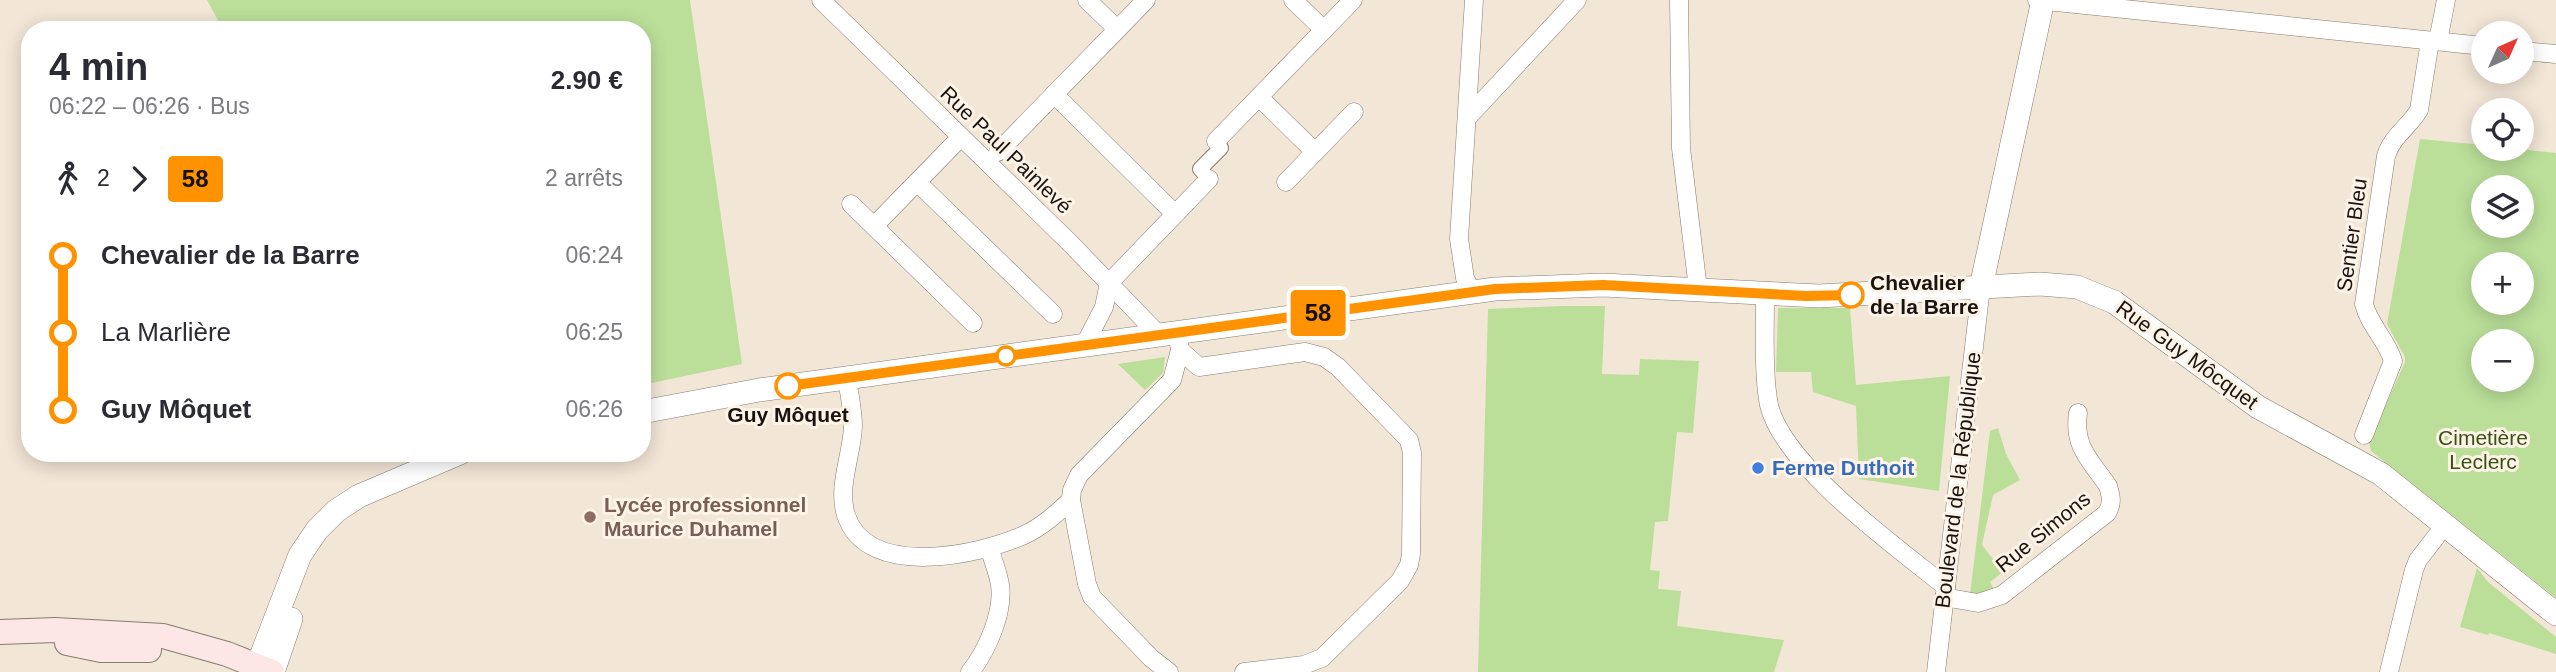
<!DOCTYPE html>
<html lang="fr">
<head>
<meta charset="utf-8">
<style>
	:root { --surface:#fff; --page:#f2f2f3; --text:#2b2b33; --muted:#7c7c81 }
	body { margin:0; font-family:Helvetica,sans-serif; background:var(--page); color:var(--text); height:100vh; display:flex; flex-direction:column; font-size:26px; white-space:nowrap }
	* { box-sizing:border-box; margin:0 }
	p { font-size:23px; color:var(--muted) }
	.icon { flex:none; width:38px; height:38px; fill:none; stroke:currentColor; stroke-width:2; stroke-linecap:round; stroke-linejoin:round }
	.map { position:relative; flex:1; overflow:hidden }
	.sheet { position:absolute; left:21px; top:21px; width:630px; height:441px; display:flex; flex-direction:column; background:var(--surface); border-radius:28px; box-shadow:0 4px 18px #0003 }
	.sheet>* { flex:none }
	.badge { padding:0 14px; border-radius:5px; font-size:24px; line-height:46px }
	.needle { width:46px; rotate:45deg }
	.tools { position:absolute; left:2471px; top:21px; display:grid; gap:14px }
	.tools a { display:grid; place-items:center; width:63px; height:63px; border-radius:50%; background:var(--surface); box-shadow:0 4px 18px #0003; font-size:35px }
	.map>.badge { position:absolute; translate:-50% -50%; box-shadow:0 0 0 4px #fff }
	.legs { display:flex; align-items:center; gap:10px; height:77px; padding:0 28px; font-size:23px }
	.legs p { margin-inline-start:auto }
	.summary { display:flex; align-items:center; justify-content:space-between; height:119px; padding:0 28px }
	h1 { font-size:38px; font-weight:800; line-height:52px }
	ul { padding:0 28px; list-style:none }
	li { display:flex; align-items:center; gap:24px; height:77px; font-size:26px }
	li i { display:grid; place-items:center; width:10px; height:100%; margin:0 9px; background:currentColor }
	li i::after { content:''; width:18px; height:18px; margin:-9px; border:5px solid; border-radius:50%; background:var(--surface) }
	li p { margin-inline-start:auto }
	li:first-child i { background:linear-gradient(#0000 50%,currentColor 0) }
	li:last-child i { background:linear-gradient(currentColor 50%,#0000 0) }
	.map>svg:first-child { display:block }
</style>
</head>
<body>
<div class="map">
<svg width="2556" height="672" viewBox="0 0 2556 672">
	<rect width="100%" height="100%" fill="#f2e6d6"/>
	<g fill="#bbdf99" fill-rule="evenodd">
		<polygon points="207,0 690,0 742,364 642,385 642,30 223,30"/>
		<path d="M2420 139 2483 145V149H2519L2556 153V598L2371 451 2369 442 2405 362V357L2387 324ZM2483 187H2522V226H2483ZM2483 264H2522V303H2483ZM2483 341H2522V380H2483Z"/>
		<polygon points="1562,306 1605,306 1602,374 1639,375 1640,359 1699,361 1693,433 1677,432 1668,521 1655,522 1650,570 1660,571 1658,589 1681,591 1677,626 1784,640 1774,672 1478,672 1488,309"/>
		<polygon points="1778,308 1850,308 1856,385 1950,376 1939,491 1859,479 1856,406 1813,392 1811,372 1776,372"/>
		<polygon points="1165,357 1163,373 1145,390 1118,364"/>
		<polygon points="1998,428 2006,454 2020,480 1993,495 1982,545 2003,572 1990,582 1995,591 1982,597 1970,595 1990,431"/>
		<polygon points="2477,568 2488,582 2556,637 2556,654 2489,633 2488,635 2460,627"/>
	</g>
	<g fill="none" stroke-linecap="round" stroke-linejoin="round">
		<defs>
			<polyline id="pedestrian" points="1209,179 1200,169 1221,148 1216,141"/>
			<g id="minor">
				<polyline points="821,0 1070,243 1158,334"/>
				<polyline points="1087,0 1117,29"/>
				<polyline points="1293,0 1324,30"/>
				<polyline points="1679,0 1681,148 1698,289"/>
				<polyline points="2037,0 2483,46"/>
				<polyline points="2438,41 2446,0"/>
				<polyline points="2522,51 2556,54"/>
				<polyline points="1054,94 1175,214"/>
				<polyline points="1259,97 1315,152"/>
				<polyline points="1467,118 1577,0"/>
				<polyline points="1216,141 1353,0"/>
				<polyline points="998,152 1146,0"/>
				<polyline points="917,182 1053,314"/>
				<polyline points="1286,182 1354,112"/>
				<polyline points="851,204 973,323"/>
				<polyline points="874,226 960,138"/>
				<polyline points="1109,283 1209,179"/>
				<polyline points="1471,291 1465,278 1459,239 1474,0"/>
				<path d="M1765 294C1765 325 1763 376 1769 405 1783 466 1898 548 1946 587"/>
				<polyline points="1085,344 1104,307 1109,283"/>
				<polyline points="1180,350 1199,367 1305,352 1324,357 1338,367 1409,440 1412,453 1411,554 1409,565 1400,581 1322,658 1304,665 1244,672"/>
				<path d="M847 378C849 394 853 410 853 426 852 456 837 486 846 515 867 580 980 555 1024 535 1042 527 1057 513 1071 500"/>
				<path d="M2364 435 2393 361C2387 340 2369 325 2364 304L2386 156C2392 136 2409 127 2419 110L2430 41"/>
				<path d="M1944 597 1978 603 2002 595 2107 513C2113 503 2111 496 2108 486 2090 460 2073 446 2078 413"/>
				<path d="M970 672C987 651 1004 612 1000 585 998 572 993 560 989 548"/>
				<polyline points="1169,672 1151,658 1092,597 1087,584 1071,500 1072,490 1079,475 1172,380 1180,350 1179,343"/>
				<polyline points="1936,672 1981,287"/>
				<polyline points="2389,672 2414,570 2418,560 2445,525"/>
			</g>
			<g id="tertiary">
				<polyline points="1981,287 2043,0"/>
				<polyline points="642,412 759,390 1495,289 1603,285 1819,296 2040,284 2077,287 2114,302 2258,407 2381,474 2556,614"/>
				<polyline points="255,672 300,555 317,530 336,511 359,496 460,453"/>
				<polyline points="273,672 291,619"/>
			</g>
			<g id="secondary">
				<polyline points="0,632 55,630 163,636 227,654 272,672"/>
				<polyline points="67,643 101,650 149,650"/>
			</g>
		</defs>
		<use href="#pedestrian" stroke="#877c6e" stroke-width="16"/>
		<use href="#minor" stroke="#877c6e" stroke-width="19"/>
		<use href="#tertiary" stroke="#877c6e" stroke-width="24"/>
		<use href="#secondary" stroke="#877c6e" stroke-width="26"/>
		<use href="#pedestrian" stroke="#fff" stroke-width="14"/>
		<use href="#minor" stroke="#fff" stroke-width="18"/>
		<use href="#tertiary" stroke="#fff" stroke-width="23"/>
		<use href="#secondary" stroke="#fde7e6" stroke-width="24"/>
	</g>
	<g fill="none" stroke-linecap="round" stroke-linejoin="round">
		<defs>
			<polyline id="line-1" points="788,386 1495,289 1603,285 1806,296 1851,295"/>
		</defs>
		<use href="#line-1" stroke="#fff" stroke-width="16"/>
		<use href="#line-1" stroke="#ff9200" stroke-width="10"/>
	</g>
	<g fill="#fff" stroke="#ff9200" stroke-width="3.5">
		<circle cx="1851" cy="295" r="12"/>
		<circle cx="1006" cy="356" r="9"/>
		<circle cx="788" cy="386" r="12"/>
	</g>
	<circle fill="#3f7fe0" stroke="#fdf3e7" stroke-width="2.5" cx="1758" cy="468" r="7"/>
	<circle fill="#8d6e63" stroke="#fdf3e7" stroke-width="2.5" cx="590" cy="517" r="7"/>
	<g text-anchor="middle" stroke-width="6" stroke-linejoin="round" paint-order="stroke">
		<g font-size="21" fill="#19140f" stroke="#fdf3e7">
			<text transform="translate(1006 150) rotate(44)" y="7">Rue Paul Painlevé</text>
			<text transform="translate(2352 235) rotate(-82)" y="7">Sentier Bleu</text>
			<text transform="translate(2187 355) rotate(36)" y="7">Rue Guy Môcquet</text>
			<text transform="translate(1958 480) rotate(-83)" y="7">Boulevard de la République</text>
			<text transform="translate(2043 532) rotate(-39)" y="7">Rue Simons</text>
		</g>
		<g font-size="21" font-weight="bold" fill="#19140f" stroke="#fdf3e7" text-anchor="start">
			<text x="1870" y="290">Chevalier<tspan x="1870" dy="24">de la Barre</tspan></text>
			<text x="788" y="422" text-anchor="middle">Guy Môquet</text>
		</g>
		<g font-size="21" fill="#365213" stroke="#fdf3e7">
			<text x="2483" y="445">Cimetière<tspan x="2483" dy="24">Leclerc</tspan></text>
		</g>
		<g font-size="21" font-weight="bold" fill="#366cbe" stroke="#fdf3e7" text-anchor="start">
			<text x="1772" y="475">Ferme Duthoit</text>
		</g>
		<g font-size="21" font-weight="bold" fill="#785e54" stroke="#fdf3e7" text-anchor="start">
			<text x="604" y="512">Lycée professionnel<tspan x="604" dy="24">Maurice Duhamel</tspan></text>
		</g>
	</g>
</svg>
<div class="tools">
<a><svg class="needle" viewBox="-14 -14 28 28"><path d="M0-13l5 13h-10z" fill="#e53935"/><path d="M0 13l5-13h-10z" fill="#7c7c81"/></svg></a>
<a><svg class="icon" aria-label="locate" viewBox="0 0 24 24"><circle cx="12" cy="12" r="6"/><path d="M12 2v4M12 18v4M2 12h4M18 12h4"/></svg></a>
<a><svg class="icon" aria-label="layers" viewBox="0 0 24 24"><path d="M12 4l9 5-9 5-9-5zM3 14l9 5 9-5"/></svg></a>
<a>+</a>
<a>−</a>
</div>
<b class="badge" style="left:1318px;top:313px;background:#ff9200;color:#111">58</b>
<section class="sheet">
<div class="summary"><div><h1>4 min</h1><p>06:22 – 06:26 · Bus</p></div><b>2.90 €</b></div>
<div class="legs"><svg class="icon" aria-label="walk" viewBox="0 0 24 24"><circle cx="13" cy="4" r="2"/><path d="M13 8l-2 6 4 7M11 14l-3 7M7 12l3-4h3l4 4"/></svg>2<svg class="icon" aria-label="forward" viewBox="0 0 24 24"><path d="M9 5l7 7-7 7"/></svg><b class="badge" style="background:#ff9200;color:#111">58</b><p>2 arrêts</p></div>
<ul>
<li><i style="color:#ff9200"></i><b>Chevalier de la Barre</b><p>06:24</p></li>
<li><i style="color:#ff9200"></i><span>La Marlière</span><p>06:25</p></li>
<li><i style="color:#ff9200"></i><b>Guy Môquet</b><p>06:26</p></li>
</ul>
</section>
</div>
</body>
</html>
